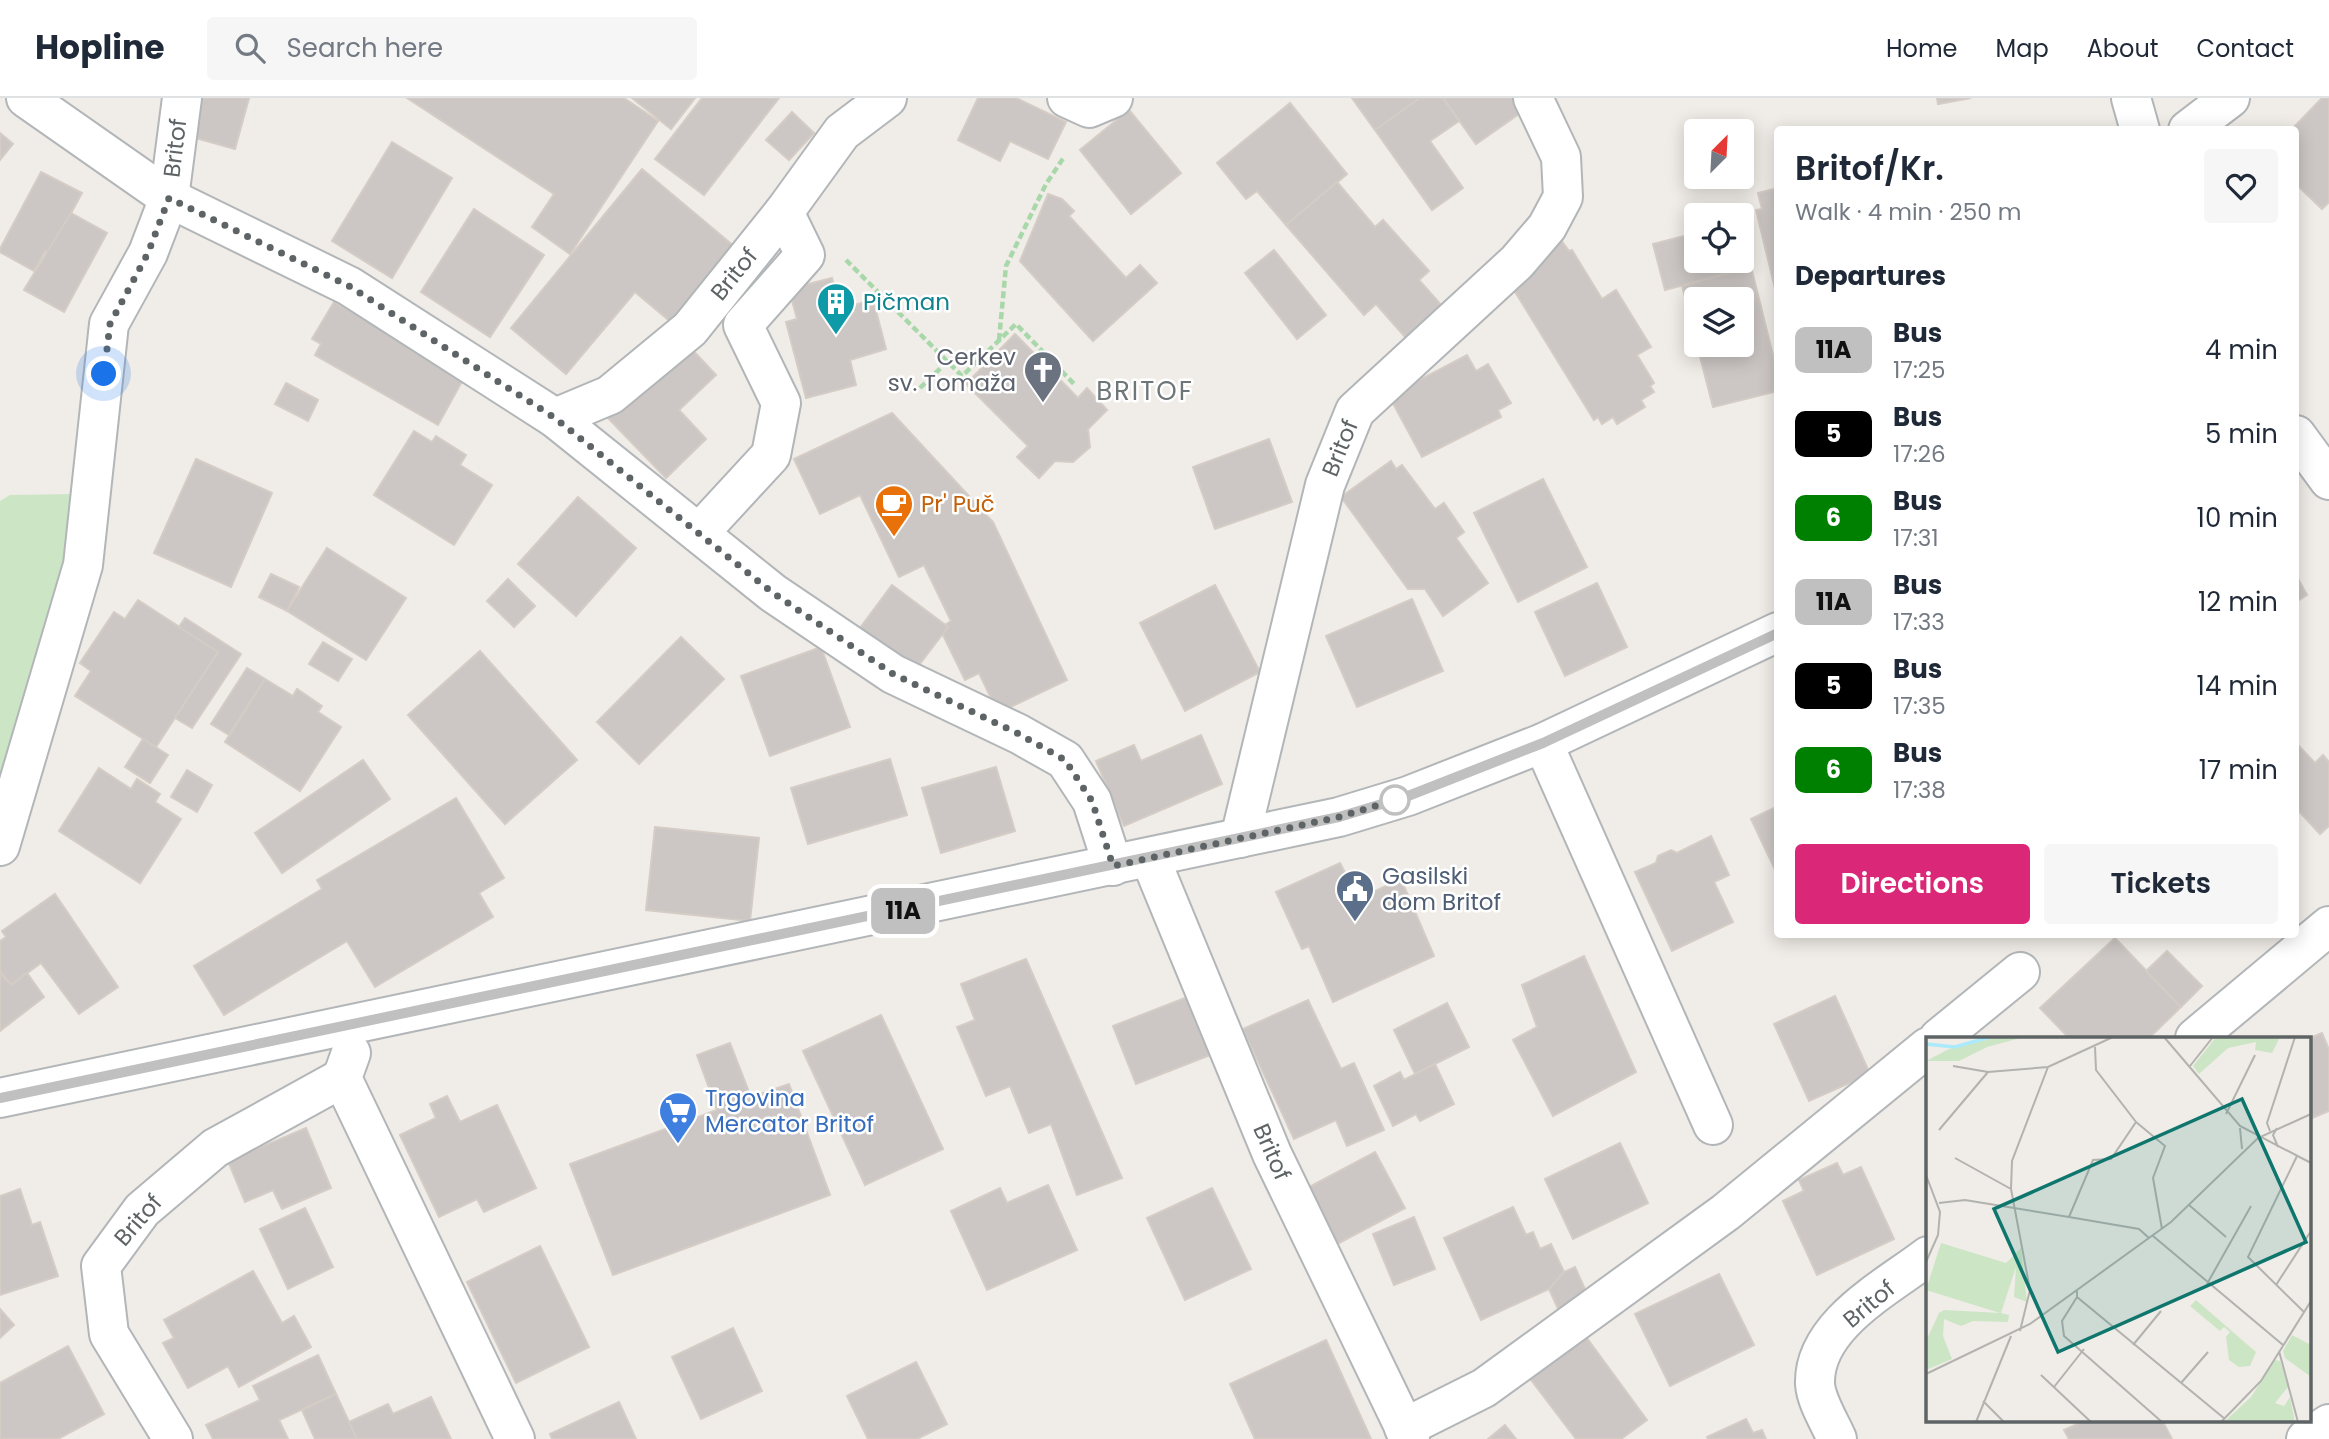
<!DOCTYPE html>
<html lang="en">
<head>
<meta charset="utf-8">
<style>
	:root { --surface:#fff; --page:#f6f6f7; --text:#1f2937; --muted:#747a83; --line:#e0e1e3; --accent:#db2777 }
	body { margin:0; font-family:Poppins,sans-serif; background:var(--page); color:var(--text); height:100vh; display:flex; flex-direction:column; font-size:26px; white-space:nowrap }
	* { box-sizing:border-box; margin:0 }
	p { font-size:23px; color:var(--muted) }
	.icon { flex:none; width:38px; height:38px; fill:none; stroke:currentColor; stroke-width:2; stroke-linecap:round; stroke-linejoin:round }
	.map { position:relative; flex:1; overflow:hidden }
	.panel { position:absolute; left:1774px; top:28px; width:525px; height:812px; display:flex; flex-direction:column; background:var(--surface); border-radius:7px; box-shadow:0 4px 18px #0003 }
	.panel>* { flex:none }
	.badge { padding:0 14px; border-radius:10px; font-size:24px; line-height:46px }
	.needle { width:46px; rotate:24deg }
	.buttons { position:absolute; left:1684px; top:21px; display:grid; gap:14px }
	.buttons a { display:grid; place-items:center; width:70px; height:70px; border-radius:7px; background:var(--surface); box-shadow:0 4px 18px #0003; font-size:35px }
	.you { position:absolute; width:35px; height:35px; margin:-18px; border:5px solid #fff; border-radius:50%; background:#1a73e8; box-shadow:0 0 0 10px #1a73e833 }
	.map>.badge { position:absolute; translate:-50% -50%; box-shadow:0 0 0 4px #fff }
	h2 { padding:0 21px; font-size:26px; line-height:63px }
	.round { display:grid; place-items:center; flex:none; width:74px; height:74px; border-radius:7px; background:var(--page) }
	.headline { display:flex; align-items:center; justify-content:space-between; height:119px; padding:0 21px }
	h1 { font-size:33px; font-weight:600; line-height:52px }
	.button { display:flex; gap:14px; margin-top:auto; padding:14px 21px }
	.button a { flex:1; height:80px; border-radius:7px; background:var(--accent); color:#fff; font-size:28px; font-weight:600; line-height:80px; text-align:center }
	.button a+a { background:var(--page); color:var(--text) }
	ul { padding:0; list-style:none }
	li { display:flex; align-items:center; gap:21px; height:84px; padding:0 21px }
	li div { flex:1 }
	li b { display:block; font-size:26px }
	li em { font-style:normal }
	li .badge { min-width:77px; font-weight:700; text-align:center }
	header { display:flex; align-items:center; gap:42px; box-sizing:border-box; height:98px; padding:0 35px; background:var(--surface); border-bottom:2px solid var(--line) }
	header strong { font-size:33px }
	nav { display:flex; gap:38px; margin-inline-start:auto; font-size:24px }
	.search { width:490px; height:63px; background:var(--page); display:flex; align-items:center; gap:18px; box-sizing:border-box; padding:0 24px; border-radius:7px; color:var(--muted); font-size:26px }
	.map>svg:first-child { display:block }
</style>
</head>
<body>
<header>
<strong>Hopline</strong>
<div class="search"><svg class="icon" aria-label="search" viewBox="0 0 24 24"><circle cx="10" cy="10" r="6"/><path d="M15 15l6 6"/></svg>Search here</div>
<nav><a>Home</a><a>Map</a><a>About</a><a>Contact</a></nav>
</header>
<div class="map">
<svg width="2329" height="1341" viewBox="0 0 2329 1341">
	<rect width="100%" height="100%" fill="#f0ece7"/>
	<polygon fill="#cce6c5" points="74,396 65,466 0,692 0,403 10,397"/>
	<g fill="#ccc7c4" stroke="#d4ccc5" stroke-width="2">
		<polygon points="196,0 249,0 235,51 185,37"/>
		<polygon points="407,0 624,0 658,23 570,156 532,129 554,96"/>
		<polygon points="632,0 695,0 671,31"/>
		<polygon points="702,0 779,0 704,97 655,61"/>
		<polygon points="978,0 1016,0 1066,24 1048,61 1010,43 1000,63 958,42"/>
		<polygon points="1352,0 1420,0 1375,32"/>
		<polygon points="1420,0 1443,0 1459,23 1430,43 1463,90 1432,112 1375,32"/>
		<polygon points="1443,0 1523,0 1529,9 1476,46"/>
		<polygon points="1937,0 1971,0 1938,6"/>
		<polygon points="2322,0 2329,0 2329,104 2322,111 2296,86 2296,32 2291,32"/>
		<polygon points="1290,5 1347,76 1286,127 1257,93 1246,101 1217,65"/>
		<polygon points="1129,12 1181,75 1131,116 1080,52"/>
		<polygon points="792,14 814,35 789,62 766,42"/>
		<polygon points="0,35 13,46 0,62"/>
		<polygon points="392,44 452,80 392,180 332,143"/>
		<polygon points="642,71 741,154 677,229 635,194 566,276 511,230"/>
		<polygon points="41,74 82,95 49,156 45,153 34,173 0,154 0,151"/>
		<polygon points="1337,84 1375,129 1383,122 1429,173 1419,182 1442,208 1406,240 1376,206 1364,217 1286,127"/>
		<polygon points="1778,90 1778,203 1756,112 1762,111 1758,95"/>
		<polygon points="1048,96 1062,101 1074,113 1069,118 1126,180 1140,167 1157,185 1093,243 1020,163"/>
		<polygon points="474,111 544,157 490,239 421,194"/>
		<polygon points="71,115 107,135 64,214 24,192"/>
		<polygon points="1741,134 1751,169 1665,192 1653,146 1696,135 1696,163 1741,163"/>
		<polygon points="1561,142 1569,153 1572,152 1602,201 1616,192 1651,249 1637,257 1654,285 1650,288 1654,294 1641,302 1645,309 1617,326 1613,319 1602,326 1598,319 1594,322 1512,189"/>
		<polygon points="1274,152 1326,217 1297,241 1245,175"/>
		<polygon points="1751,169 1778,277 1778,293 1713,309 1697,247 1741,247 1741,201 1696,201 1696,242 1682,188"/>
		<polygon points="832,180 840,212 873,201 886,251 850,262 856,287 806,300 786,224 797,221 789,191"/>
		<polygon points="334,204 465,278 438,327 315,257 321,246 312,241"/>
		<polygon points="1015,236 1078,300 1087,290 1107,312 1088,331 1090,349 1073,364 1055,363 1039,380 1017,359 1028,348 966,286"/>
		<polygon points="685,244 716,277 679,312 706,341 666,380 607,319"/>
		<polygon points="1467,257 1476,273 1488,266 1511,305 1498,312 1501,319 1422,359 1389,298"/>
		<polygon points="286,285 318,302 308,323 275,306"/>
		<polygon points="892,315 993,424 1067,582 998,615 979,575 965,582 942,535 948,529 945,527 951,523 924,467 899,479 860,397 820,416 794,361"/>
		<polygon points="414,333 432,344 436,338 466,357 460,367 492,387 454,447 374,397"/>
		<polygon points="1269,341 1292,404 1215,431 1193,369"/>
		<polygon points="196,361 272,395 231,489 154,455"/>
		<polygon points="1391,363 1396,371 1402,367 1435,411 1444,405 1464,434 1456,440 1488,485 1443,518 1425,491 1408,491 1341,399"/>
		<polygon points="1543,381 1587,469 1518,504 1474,415"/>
		<polygon points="578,399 636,450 576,518 518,466"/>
		<polygon points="327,450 406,500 366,562 287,513"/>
		<polygon points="271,476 299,489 287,513 259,499"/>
		<polygon points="2296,477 2307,497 2296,504"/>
		<polygon points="508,481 535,508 514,529 487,503"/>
		<polygon points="1597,485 1627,549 1565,578 1535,514"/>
		<polygon points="892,487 948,529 912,576 857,534"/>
		<polygon points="1215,487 1260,574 1185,613 1140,525"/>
		<polygon points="1412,501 1443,573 1357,609 1326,538"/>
		<polygon points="138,502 218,554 156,649 75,598 91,573 80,565 114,514 125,521"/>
		<polygon points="185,520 241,556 192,630 175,620 218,554 179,529"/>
		<polygon points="681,539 724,581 639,666 597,624"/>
		<polygon points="323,544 352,561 338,583 309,566"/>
		<polygon points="821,549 850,629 770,658 741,578"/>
		<polygon points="480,553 577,662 505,726 408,617"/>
		<polygon points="247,570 265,581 229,637 211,626"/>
		<polygon points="265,581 293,598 297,591 322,608 318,614 341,629 300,693 225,644"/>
		<polygon points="1201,637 1222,686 1124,728 1096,663 1134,647 1141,663"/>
		<polygon points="143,641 168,657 150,685 125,669"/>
		<polygon points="2296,645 2315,665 2323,657 2329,664 2329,728 2320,736 2296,710"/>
		<polygon points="890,661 907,717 808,746 791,690"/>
		<polygon points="363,662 390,701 282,775 255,735"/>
		<polygon points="996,669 1015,733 941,755 922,690"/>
		<polygon points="99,670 131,691 137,681 160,696 155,704 181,721 140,785 59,733"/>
		<polygon points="187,672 212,687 197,714 171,699"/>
		<polygon points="456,700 504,780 479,795 493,819 375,889 347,843 224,917 194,868 322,791 317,782"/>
		<polygon points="1778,708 1778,778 1751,721"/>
		<polygon points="655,729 759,740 750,823 646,812"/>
		<polygon points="1711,738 1729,777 1714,784 1733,824 1672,853 1635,774 1656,765 1658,758 1671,752 1677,755"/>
		<polygon points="1340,765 1358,801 1401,781 1434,858 1333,904 1309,848 1302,851 1276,794"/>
		<polygon points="55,796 118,889 79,916 41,865 11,887 0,874 0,843 6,839 2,833"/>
		<polygon points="2115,840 2181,909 2149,940 2069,940 2040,910"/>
		<polygon points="2167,853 2202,888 2181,909 2146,873"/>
		<polygon points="1584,858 1636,974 1553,1018 1513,942 1537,929 1522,887"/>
		<polygon points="1026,861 1122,1080 1077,1097 1051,1026 1029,1035 1010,988 986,998 957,929 975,922 961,886"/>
		<polygon points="0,874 11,887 27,875 44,899 0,933"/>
		<polygon points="1190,898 1213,956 1136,986 1113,928"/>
		<polygon points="1835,898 1870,976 1809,1003 1774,926"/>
		<polygon points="1308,902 1341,971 1354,965 1384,1032 1347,1048 1336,1022 1294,1041 1243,931"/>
		<polygon points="1447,905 1469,949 1415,976 1394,932"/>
		<polygon points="881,917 943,1051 865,1087 803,953"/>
		<polygon points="2322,935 2329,952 2329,1013 2310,1021 2310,940"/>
		<polygon points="730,945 751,999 789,986 830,1097 613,1177 570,1066 717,1012 697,957"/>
		<polygon points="1435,966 1454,1006 1420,1023 1416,1016 1393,1028 1374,988 1400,974 1404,982"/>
		<polygon points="447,998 460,1024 497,1007 536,1090 484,1114 477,1101 439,1119 400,1037 436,1020 430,1006"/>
		<polygon points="306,1030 331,1090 282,1111 273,1092 245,1104 228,1063"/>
		<polygon points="1620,1045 1648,1105 1573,1141 1545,1081"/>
		<polygon points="1375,1054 1405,1110 1328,1151 1298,1095"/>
		<polygon points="1837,1065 1843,1077 1861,1069 1894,1141 1817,1177 1783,1103 1804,1093 1799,1082"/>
		<polygon points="1048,1087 1077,1152 987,1192 951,1113 1000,1090 1007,1105"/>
		<polygon points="1212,1090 1251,1171 1185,1202 1147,1120"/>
		<polygon points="20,1091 32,1127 40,1124 58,1178 0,1197 0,1098"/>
		<polygon points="1513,1109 1526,1137 1533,1134 1540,1151 1551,1146 1564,1174 1549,1191 1481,1222 1444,1140"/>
		<polygon points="305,1110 333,1169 288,1191 260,1131"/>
		<polygon points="1414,1119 1435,1171 1394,1187 1373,1136"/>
		<polygon points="540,1148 589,1249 516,1285 467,1184"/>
		<polygon points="1575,1169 1589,1200 1559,1213 1549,1191 1564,1174"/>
		<polygon points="253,1173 282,1225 294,1218 311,1249 239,1289 228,1268 188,1290 163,1245 174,1240 164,1222"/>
		<polygon points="1719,1176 1754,1247 1670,1288 1635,1216"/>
		<polygon points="0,1211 14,1227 0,1240"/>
		<polygon points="733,1230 762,1293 701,1321 672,1259"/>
		<polygon points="1581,1232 1647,1322 1621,1341 1576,1341 1525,1274"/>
		<polygon points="1326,1242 1371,1341 1255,1341 1230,1286"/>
		<polygon points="68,1248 104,1316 58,1341 0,1341 0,1285"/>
		<polygon points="318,1257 336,1296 279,1322 288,1341 213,1341 206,1327 260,1302 253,1288"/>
		<polygon points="916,1264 947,1326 917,1341 868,1341 847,1298"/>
		<polygon points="336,1296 349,1324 357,1341 315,1341 302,1312"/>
		<polygon points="431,1299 451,1341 357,1341 349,1324 388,1306 393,1316"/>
		<polygon points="619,1304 636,1341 552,1341 550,1336"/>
		<polygon points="1746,1321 1753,1335 1762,1332 1766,1341 1708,1341 1707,1339"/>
		<polygon points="2086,1322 2162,1322 2172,1341 2069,1341 2064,1332"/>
		<polygon points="1505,1327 1516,1341 1488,1341"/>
	</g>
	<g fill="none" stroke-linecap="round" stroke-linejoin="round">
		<defs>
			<g id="minor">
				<polyline points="26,0 169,100 349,188 555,320 773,495 893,576 1019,636 1065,662 1092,703 1113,768"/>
				<polyline points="1067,0 1089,10 1113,0"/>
				<polyline points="2131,0 2140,32"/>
				<polyline points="2188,32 2230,0"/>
				<polyline points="555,320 610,297 690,231 784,114 842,34 887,0"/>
				<polyline points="2296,337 2329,382"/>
				<polyline points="699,435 771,357 781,305 743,227 805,157 784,114"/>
				<polyline points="1543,645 1713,1027"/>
				<polyline points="1240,740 1325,387 1355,313 1517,164 1547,129 1563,99 1561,59 1533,0"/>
				<polyline points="0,748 83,467 109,226 148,155 169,100 182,0"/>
				<polyline points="1150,760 1272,1056 1410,1341"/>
				<polyline points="1939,940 2020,874"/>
				<polyline points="2195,940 2329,828"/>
				<polyline points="351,955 342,980 515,1341"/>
				<polyline points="0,1000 1339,719 1408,698 1543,645 1778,534"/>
				<polyline points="1404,1330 1484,1290 1726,1114 1928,949"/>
				<polyline points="173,1341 109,1236 101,1168 142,1112 215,1050 342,980"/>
				<path d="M1837 1341C1830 1325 1816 1303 1815 1286 1813 1227 1888 1189 1928 1158"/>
				<polyline points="2306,1341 2329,1326"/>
			</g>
		</defs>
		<use href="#minor" stroke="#b2b6b8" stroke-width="42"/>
		<g stroke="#a8d8aa" stroke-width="4.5" stroke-dasharray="7 3.5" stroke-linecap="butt">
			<polyline points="846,162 962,278 1016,226 1076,288"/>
			<polyline points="999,242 1006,168 1046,86 1064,59"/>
			<polyline points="920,290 948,263"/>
		</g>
		<use href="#minor" stroke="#fff" stroke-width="38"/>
	</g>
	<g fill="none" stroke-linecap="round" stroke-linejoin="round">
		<defs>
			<polyline id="line" points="0,1000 1339,719 1408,698 1543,645 1778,535"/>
		</defs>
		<use href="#line" stroke="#fff" stroke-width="16"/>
		<use href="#line" stroke="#c0c0c0" stroke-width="10"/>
		<polyline stroke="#5e6466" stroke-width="7" stroke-dasharray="0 12.6" points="104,276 110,226 148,155 169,100 349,188 555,320 773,495 893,576 1019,636 1065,662 1092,703 1113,768 1339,719 1395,702"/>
	</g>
	<defs>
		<symbol id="building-pin" viewBox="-11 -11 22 30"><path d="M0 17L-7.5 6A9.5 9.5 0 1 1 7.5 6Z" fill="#0f9aa8" stroke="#fff"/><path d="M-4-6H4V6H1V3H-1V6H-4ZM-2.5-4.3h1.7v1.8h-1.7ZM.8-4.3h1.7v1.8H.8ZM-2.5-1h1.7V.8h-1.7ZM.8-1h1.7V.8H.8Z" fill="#fff"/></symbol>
		<symbol id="church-pin" viewBox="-11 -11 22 30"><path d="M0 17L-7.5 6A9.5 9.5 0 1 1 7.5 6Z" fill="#6b7280" stroke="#fff"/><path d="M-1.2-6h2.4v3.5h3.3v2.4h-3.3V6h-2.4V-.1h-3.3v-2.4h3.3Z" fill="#fff"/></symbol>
		<symbol id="cafe-pin" viewBox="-11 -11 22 30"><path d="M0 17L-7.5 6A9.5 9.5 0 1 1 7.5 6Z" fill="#e8710a" stroke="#fff"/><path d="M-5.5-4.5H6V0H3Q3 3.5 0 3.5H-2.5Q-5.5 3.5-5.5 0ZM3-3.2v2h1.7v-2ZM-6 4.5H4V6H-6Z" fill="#fff"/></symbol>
		<symbol id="civic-pin" viewBox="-11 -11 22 30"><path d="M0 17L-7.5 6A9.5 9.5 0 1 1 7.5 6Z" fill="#5c6f8a" stroke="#fff"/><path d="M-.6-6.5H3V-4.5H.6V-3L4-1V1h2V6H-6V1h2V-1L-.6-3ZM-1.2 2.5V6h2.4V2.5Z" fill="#fff"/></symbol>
		<symbol id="supermarket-pin" viewBox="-11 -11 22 30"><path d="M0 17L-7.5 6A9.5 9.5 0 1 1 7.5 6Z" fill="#3f7fe0" stroke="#fff"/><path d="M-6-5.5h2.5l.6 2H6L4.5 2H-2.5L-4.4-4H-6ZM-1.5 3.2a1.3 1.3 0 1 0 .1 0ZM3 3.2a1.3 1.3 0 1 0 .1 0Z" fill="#fff"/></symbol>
	</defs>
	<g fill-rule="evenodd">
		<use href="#building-pin" x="814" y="182" width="44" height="60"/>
		<use href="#church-pin" x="1021" y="250" width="44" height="60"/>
		<use href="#cafe-pin" x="872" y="384" width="44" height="60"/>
		<use href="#civic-pin" x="1333" y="769" width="44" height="60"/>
		<use href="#supermarket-pin" x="656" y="991" width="44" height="60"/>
	</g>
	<circle fill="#fff" stroke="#c0c0c0" stroke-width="3.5" cx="1395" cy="702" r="14"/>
	<g text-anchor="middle" stroke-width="5" stroke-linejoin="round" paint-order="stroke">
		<g font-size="23" fill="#5e6466" stroke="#fff">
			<text transform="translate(175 50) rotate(-83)" y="8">Britof</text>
			<text transform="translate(734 176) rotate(-51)" y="8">Britof</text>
			<text transform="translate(1340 350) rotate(-68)" y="8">Britof</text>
			<text transform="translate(1272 1054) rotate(66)" y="8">Britof</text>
			<text transform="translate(138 1122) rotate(-49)" y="8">Britof</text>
			<text transform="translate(1869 1206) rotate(-40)" y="8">Britof</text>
		</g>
		<g font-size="23" fill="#0d838f" stroke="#fff" text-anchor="start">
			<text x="863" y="212">Pičman</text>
		</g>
		<g font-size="23" fill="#5b616d" stroke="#fff" text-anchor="end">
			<text x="1016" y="267">Cerkev<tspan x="1016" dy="26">sv. Tomaža</tspan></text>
		</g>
		<g font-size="23" fill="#c56008" stroke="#fff" text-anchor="start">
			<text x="921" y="414">Pr' Puč</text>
		</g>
		<g font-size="23" fill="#4e5e75" stroke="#fff" text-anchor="start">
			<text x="1382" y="786">Gasilski<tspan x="1382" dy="26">dom Britof</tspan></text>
		</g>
		<g font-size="23" fill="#366cbe" stroke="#fff" text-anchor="start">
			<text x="705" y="1008">Trgovina<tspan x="705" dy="26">Mercator Britof</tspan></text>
		</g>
		<g font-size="26" letter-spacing="2" fill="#6f7678" stroke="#fff">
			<text x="1145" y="302">BRITOF</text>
		</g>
	</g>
	<g transform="translate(1926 939)">
		<rect width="385" height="385" fill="#f0ece7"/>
		<path d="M71 0H98L61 10 33 24H0L23 12ZM290 0H354L346 16 329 13 330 5 302 11 273 37 267 29ZM15 206 80 226 95 211 101 265 88 260 90 230 75 276 83 278 82 285 47 284 35 289 18 282 17 299 26 322 0 333V304L13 276 18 273 74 276 0 253ZM270 263 330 315 324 329 313 330 303 323 300 300 304 295 298 290 294 294 264 269ZM366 298 385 308V340L359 321 357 314ZM349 323 354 324 362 350 349 366 358 369 364 360 369 385H298L325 360Z" fill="#cce6c5"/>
		<path fill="none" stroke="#abeafc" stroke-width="3.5" d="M0 7 29 10 64 0"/>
		<path fill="none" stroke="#b2b2af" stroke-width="2" d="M238 0 314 89 385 126M27 29 62 35 122 30 187 0M264 29 287 0M300 77 329 18M210 85 239 109 227 141 236 192M314 91 316 112M351 91 347 98 352 110M13 93 62 35M344 94 341 86 369 0M371 119 322 220 378 275M29 121 85 152M0 138 14 175 12 198 0 225M13 166 39 163 143 180 213 192 223 201M263 168 300 200M143 180 167 123 185 122 210 85 170 33 169 10M227 199 357 308M281 247 325 169M350 248 385 194M151 254V260L299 382M151 260 136 284 138 299 236 385M94 294 104 253 85 152 86 124 122 30M207 308 235 274M353 314 372 385M0 337 104 287 245 185 332 101 385 77M115 338 165 385M255 346 282 315M128 350 158 312M57 364 78 385M50 385 85 299M295 385 335 344 385 264"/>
		<path fill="#0f766e" fill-opacity="0.15" stroke="#0f766e" stroke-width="3.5" d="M316 62 380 205 132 315 68 172Z"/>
		<rect width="385" height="385" fill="none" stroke="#5e6466" stroke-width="3.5"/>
	</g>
</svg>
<div class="buttons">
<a><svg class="needle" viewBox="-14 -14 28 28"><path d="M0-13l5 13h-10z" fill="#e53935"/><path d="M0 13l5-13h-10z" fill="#747a83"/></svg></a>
<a><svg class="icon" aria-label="locate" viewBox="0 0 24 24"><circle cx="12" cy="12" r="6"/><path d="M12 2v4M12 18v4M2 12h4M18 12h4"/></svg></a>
<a><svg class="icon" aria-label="layers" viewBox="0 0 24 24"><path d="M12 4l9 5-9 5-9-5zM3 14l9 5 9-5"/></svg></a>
</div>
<div class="you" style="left:104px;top:276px"></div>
<b class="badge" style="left:903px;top:813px;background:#c0c0c0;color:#111">11A</b>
<section class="panel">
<div class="headline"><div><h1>Britof/Kr.</h1><p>Walk · 4 min · 250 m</p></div><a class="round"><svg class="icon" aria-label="heart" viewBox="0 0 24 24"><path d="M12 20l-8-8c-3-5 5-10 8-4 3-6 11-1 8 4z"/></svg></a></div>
<h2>Departures</h2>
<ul>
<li><span class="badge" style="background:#c0c0c0;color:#111">11A</span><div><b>Bus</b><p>17:25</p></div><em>4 min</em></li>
<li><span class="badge" style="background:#000;color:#fff">5</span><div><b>Bus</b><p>17:26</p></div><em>5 min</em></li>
<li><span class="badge" style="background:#008000;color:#fff">6</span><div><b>Bus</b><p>17:31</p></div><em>10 min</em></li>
<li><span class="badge" style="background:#c0c0c0;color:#111">11A</span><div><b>Bus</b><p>17:33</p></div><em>12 min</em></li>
<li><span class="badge" style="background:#000;color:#fff">5</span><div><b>Bus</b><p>17:35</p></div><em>14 min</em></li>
<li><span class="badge" style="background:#008000;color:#fff">6</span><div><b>Bus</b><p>17:38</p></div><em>17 min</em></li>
</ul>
<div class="button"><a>Directions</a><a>Tickets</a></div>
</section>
</div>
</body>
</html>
